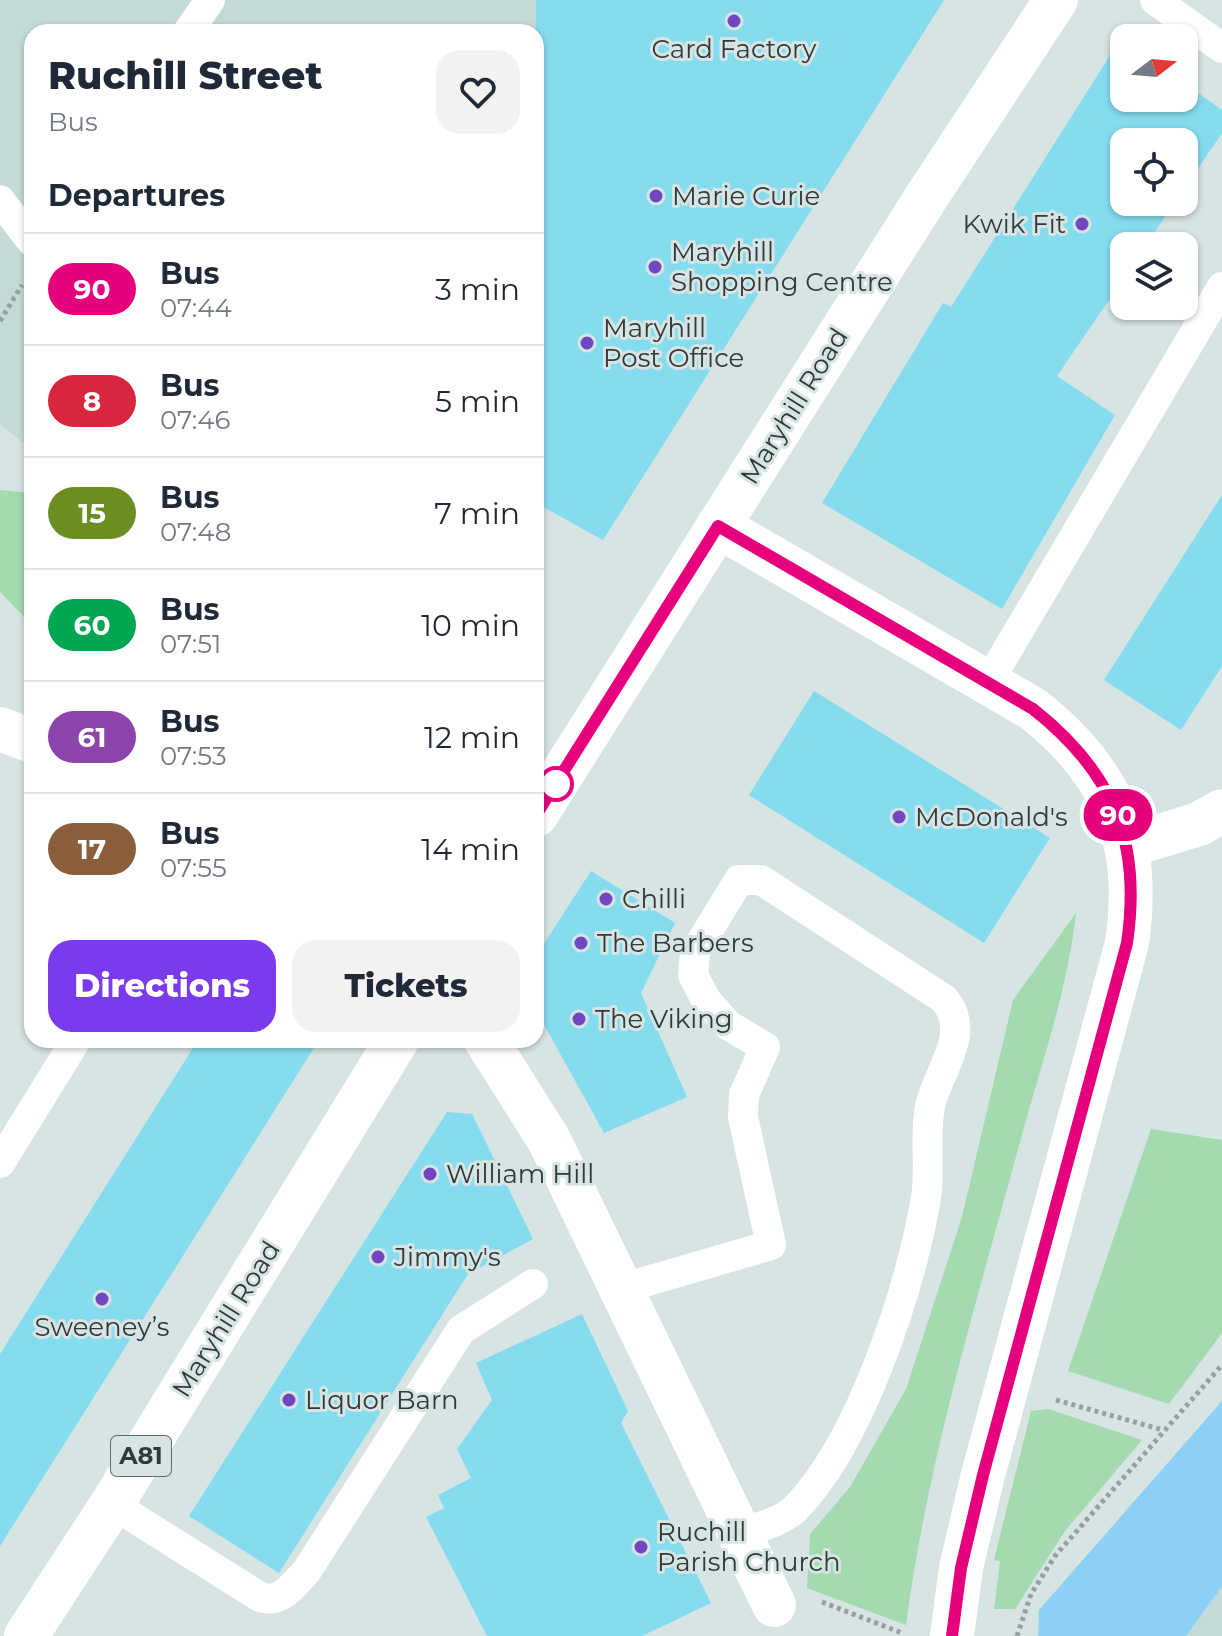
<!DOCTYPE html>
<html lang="en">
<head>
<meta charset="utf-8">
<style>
	:root { --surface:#fff; --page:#f2f2f3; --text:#1f2937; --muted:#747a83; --line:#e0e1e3; --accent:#7c3aed }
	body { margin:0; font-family:Montserrat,sans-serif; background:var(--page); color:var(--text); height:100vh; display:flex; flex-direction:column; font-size:30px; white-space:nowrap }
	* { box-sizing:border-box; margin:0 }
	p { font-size:26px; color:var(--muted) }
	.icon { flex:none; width:44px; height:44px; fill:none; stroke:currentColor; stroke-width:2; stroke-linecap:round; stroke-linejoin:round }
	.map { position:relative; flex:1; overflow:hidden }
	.side { position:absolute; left:24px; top:24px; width:520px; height:1024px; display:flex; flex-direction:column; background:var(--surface); border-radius:24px; box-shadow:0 2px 6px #0004 }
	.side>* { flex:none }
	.badge { padding:0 16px; border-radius:26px; font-size:28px; line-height:52px }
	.needle { width:52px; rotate:74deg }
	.buttons { position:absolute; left:1110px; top:24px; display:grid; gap:16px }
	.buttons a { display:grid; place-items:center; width:88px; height:88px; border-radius:16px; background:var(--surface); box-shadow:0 2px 6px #0004; font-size:40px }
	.map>.badge { position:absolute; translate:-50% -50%; box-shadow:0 0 0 4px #fff }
	h2 { padding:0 24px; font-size:30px; line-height:72px }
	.round { display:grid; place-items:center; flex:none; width:84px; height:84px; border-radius:24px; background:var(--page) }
	.overview { display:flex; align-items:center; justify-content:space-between; height:136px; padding:0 24px }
	h1 { font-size:38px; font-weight:800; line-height:60px }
	.action { display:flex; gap:16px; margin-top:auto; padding:16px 24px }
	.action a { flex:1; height:92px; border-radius:24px; background:var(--accent); color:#fff; font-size:32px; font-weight:800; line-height:92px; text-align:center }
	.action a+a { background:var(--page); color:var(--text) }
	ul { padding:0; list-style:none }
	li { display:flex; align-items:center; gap:24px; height:112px; padding:0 24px; border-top:2px solid var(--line) }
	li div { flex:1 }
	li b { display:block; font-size:30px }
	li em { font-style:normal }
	li .badge { min-width:88px; font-weight:700; text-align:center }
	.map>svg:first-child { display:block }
</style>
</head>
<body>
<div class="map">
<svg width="1222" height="1636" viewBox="0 0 1222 1636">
	<rect width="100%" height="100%" fill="#d6e4e3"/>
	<g fill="#c3dad9">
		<polygon points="0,0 944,0 603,540 536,503 536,32 32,32 32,450 0,424"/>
		<polygon points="1222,1586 1222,1636 1186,1636 1202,1611"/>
	</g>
	<g fill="#a4dab0">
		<polygon points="0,490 32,493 32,625 0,592"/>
		<path d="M1076 913C1068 987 1043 1059 1023 1131 979 1294 928 1457 906 1625L807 1588 810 1534 850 1487 906 1389 962 1217 1013 1000Z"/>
		<polygon points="1151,1129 1222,1140 1222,1333 1169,1404 1068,1371"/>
		<polygon points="1048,1409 1142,1440 1065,1531 1015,1609 994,1609 1000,1561 994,1560 1031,1411"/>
	</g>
	<polygon fill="#8cd0f6" points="1222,1401 1222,1586 1186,1636 1038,1636 1039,1610"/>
	<g fill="#85dcef">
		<polygon points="536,0 944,0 603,540 536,503"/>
		<polygon points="1121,38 1124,41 1124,98 1184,98 1184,83 1222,110 1222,133 1184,189 1184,142 1124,142 1124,202 1175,202 1145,246 1124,246 1124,278 1057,376 1115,415 1002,609 822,503 943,303 951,307"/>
		<polygon points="1222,495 1222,666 1181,730 1104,680"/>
		<polygon points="814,691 1050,838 984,943 749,795"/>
		<polygon points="591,871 675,923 641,993 687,1097 604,1133 536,1010 536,956"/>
		<polygon points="198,1040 319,1040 0,1546 0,1354"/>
		<polygon points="447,1112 472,1114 533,1239 468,1274 279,1573 189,1516"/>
		<polygon points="582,1314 628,1411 621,1423 711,1603 642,1636 487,1636 426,1517 444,1508 438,1495 471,1478 457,1449 492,1400 476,1363"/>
	</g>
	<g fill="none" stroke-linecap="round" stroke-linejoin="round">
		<g stroke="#96a0a0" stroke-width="5" stroke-dasharray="4 4" stroke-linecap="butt">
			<polyline points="0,321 22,285"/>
			<polyline points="1056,1400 1163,1430"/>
			<polyline points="822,1602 902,1633"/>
			<polyline points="1017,1636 1031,1594 1055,1556 1222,1365"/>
		</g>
		<g stroke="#fff" stroke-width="30">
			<polyline points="1155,0 1222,48"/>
			<polyline points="188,32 210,0"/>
			<polyline points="0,200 32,242"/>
			<polyline points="989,681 1222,287"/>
			<polyline points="0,1163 76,1040"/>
			<path d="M620 1289 771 1245 743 1117 744 1095 765 1047 728 1025 706 1000 693 975 695 952 739 880H761L944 999C973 1033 938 1070 930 1106 924 1135 931 1168 926 1198 910 1289 861 1442 795 1509 781 1522 758 1527 740 1534"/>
			<path d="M112 1504 260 1597C281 1604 292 1586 306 1572L461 1330 533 1284"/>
		</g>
		<g stroke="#fff" stroke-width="44">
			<path d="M718 526 1033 709C1113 772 1142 841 1127 943L983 1475 961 1568 952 1636"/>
			<polyline points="0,729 32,741"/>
			<polyline points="1127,846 1199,824 1222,811"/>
			<polyline points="486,1040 549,1140 774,1605"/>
		</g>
		<g stroke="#fff" stroke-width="44">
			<polyline points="536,815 927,196 1056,0"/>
			<polyline points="26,1636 112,1504 397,1040"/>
		</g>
	</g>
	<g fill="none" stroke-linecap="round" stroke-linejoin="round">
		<defs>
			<path id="line" d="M536 815 718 526 1033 709C1113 772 1142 841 1127 943L983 1475 961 1568 952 1636"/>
		</defs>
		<use href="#line" stroke="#fff" stroke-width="18"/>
		<use href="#line" stroke="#e6007e" stroke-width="12"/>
	</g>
	<g fill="#7147bf" stroke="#d6e4e3" stroke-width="3">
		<circle cx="734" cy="21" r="8"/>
		<circle cx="656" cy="196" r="8"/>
		<circle cx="1082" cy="224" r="8"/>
		<circle cx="655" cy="267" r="8"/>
		<circle cx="587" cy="343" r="8"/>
		<circle cx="899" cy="817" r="8"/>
		<circle cx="606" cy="899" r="8"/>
		<circle cx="581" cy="943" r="8"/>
		<circle cx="579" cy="1019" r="8"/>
		<circle cx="430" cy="1174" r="8"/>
		<circle cx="378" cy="1257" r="8"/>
		<circle cx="102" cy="1299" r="8"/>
		<circle cx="289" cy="1400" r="8"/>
		<circle cx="641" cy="1547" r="8"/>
	</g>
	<circle fill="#fff" stroke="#e6007e" stroke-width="4" cx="556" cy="784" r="16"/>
	<g text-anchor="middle" stroke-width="6" stroke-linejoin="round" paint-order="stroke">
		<rect fill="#d6e4e3" stroke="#646c6b" stroke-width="2" x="111" y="1436" width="60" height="40" rx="6"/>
		<g font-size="24" font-weight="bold" fill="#333838">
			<text x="141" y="1464">A81</text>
		</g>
		<g font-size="26" fill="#333838" stroke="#d6e4e3" text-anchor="start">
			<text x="734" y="58" text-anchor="middle">Card Factory</text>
			<text x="672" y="205">Marie Curie</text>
			<text x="1066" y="233" text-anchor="end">Kwik Fit</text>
			<text x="671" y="261">Maryhill<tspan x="671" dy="30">Shopping Centre</tspan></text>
			<text x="603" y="337">Maryhill<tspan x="603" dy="30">Post Office</tspan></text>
			<text x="915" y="826">McDonald's</text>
			<text x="622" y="908">Chilli</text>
			<text x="597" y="952">The Barbers</text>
			<text x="595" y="1028">The Viking</text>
			<text x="446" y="1183">William Hill</text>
			<text x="394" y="1266">Jimmy's</text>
			<text x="102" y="1336" text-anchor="middle">Sweeney’s</text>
			<text x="305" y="1409">Liquor Barn</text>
			<text x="657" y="1541">Ruchill<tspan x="657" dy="30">Parish Church</tspan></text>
		</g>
		<g font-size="26" fill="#333838" stroke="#d6e4e3">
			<text transform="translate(794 406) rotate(-58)" y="9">Maryhill Road</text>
			<text transform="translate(226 1319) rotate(-58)" y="9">Maryhill Road</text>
		</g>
	</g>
</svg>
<div class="buttons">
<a><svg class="needle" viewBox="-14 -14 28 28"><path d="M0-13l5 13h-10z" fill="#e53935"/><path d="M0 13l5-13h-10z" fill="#747a83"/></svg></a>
<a><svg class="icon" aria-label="locate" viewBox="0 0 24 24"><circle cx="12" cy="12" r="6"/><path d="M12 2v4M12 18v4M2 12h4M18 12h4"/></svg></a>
<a><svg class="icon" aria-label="layers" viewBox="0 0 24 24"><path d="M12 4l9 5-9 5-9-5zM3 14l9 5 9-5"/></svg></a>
</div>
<b class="badge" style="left:1118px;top:815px;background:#e6007e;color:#fff">90</b>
<section class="side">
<div class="overview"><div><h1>Ruchill Street</h1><p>Bus</p></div><a class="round"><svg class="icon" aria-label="heart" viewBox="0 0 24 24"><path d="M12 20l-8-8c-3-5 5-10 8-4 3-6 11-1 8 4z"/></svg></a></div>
<h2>Departures</h2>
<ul>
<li><span class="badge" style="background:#e6007e;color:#fff">90</span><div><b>Bus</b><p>07:44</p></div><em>3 min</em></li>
<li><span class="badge" style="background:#d7263d;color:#fff">8</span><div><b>Bus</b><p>07:46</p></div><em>5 min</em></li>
<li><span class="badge" style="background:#6b8e23;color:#fff">15</span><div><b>Bus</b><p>07:48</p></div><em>7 min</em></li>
<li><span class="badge" style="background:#00a651;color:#fff">60</span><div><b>Bus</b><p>07:51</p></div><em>10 min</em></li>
<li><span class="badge" style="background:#8e44ad;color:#fff">61</span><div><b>Bus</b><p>07:53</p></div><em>12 min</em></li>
<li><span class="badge" style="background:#8b5e3c;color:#fff">17</span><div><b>Bus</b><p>07:55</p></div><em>14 min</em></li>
</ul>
<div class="action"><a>Directions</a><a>Tickets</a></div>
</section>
</div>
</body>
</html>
